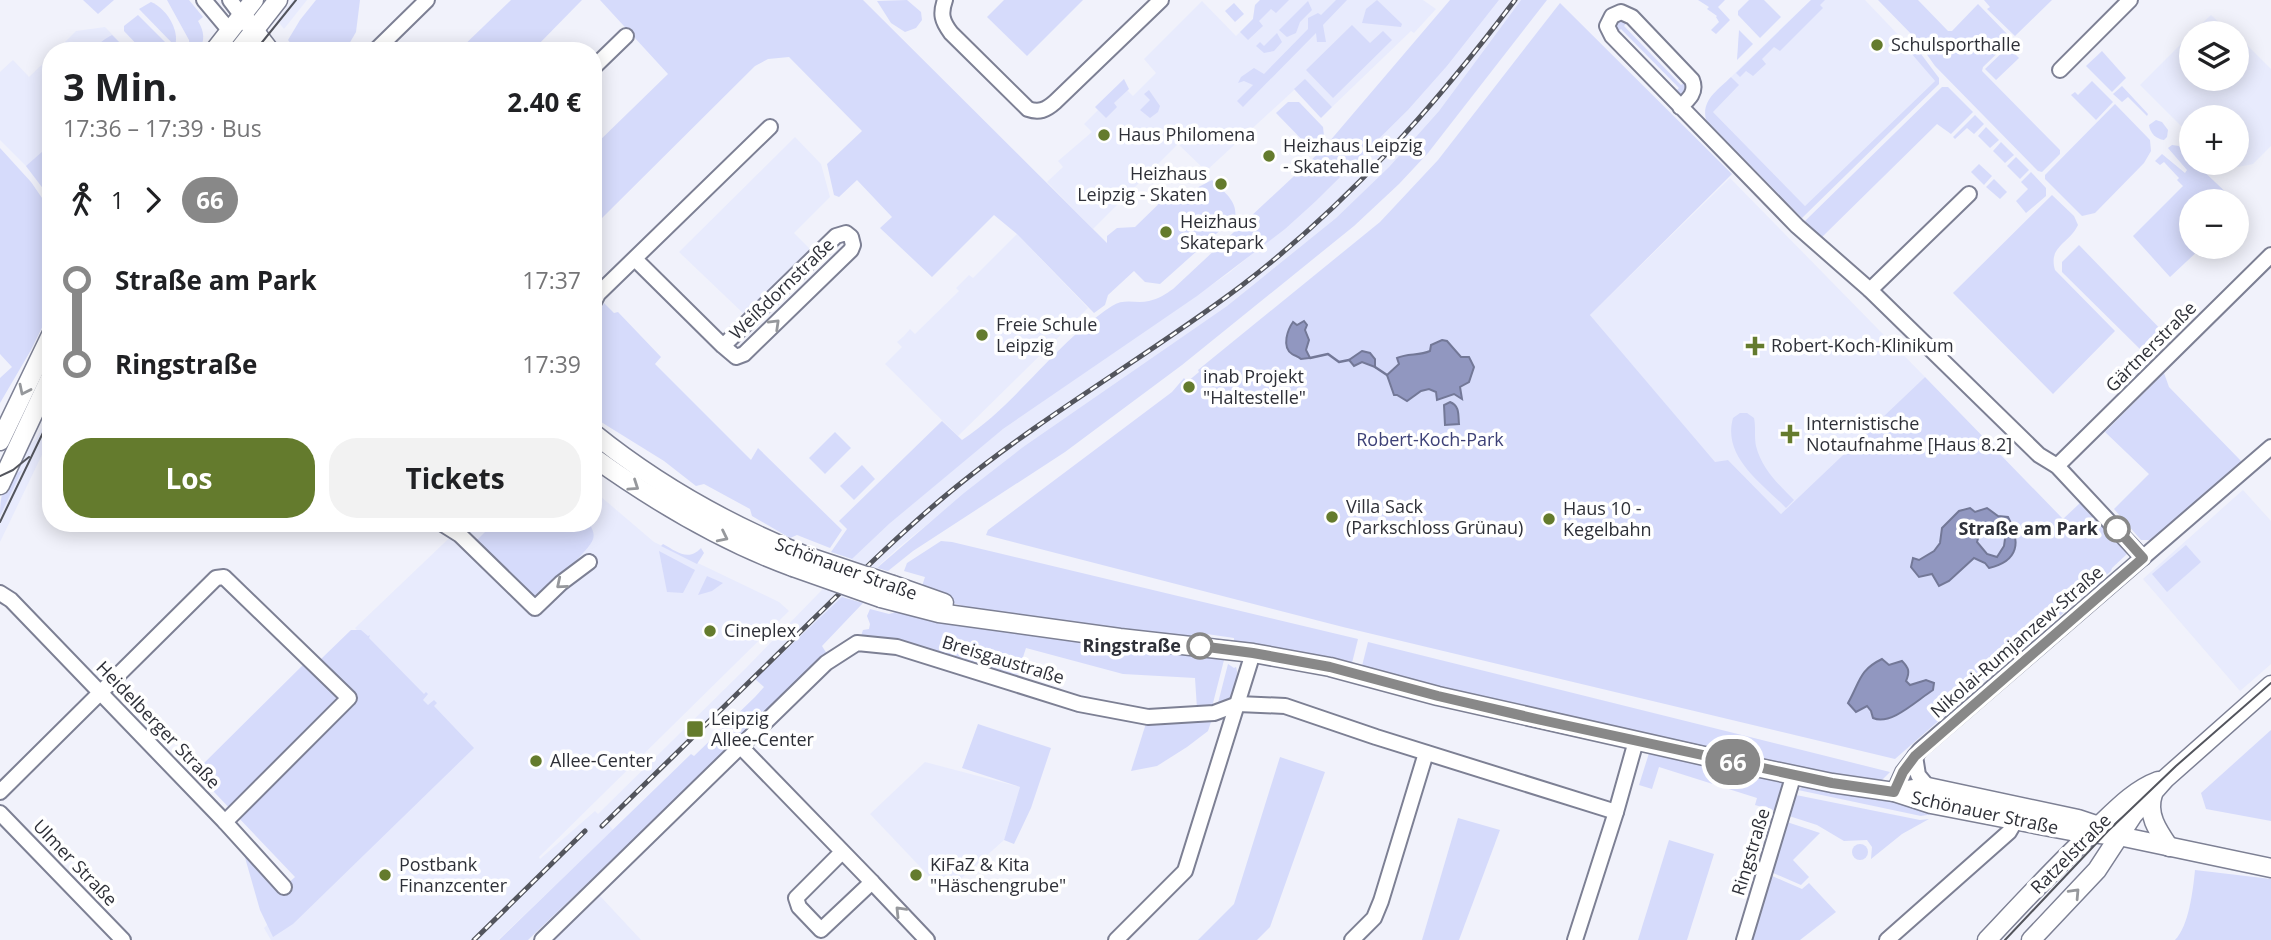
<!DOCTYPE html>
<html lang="de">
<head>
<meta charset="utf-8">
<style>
	:root { --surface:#fff; --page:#f2f2f2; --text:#202124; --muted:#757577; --accent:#647b2d }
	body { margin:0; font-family:"Open Sans",sans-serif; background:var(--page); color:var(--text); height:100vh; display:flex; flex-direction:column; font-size:26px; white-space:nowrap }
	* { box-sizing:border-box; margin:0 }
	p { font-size:23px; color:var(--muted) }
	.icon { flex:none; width:38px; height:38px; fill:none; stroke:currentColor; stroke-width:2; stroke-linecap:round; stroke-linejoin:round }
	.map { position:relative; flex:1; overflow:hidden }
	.drawer { position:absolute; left:42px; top:42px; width:560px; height:490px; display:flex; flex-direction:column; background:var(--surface); border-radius:28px; box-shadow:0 4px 18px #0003 }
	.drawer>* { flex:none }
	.badge { padding:0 14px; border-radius:23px; font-size:24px; line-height:46px }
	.controls { position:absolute; left:2179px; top:21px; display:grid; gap:14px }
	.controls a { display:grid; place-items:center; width:70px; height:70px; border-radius:50%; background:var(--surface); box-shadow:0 4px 18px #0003; font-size:35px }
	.map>.badge { position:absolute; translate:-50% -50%; box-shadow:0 0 0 4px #fff }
	.legs { display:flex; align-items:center; gap:10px; height:77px; padding:0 21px; font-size:23px }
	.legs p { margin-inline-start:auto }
	.summary { display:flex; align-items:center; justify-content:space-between; height:119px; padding:0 21px }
	h1 { font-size:38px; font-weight:700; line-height:52px }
	.action { display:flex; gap:14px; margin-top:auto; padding:14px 21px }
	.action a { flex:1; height:80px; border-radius:28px; background:var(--accent); color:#fff; font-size:28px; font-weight:700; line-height:80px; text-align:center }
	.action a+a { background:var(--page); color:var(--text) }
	ul { padding:0 21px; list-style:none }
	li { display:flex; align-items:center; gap:24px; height:84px; font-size:26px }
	li i { display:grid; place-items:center; width:10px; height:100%; margin:0 9px; background:currentColor }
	li i::after { content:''; width:18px; height:18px; margin:-9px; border:5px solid; border-radius:50%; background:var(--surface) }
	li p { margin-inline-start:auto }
	li:first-child i { background:linear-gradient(#0000 50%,currentColor 0) }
	li:last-child i { background:linear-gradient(currentColor 50%,#0000 0) }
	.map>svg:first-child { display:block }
</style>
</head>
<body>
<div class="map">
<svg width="2271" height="940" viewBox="0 0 2271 940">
	<rect width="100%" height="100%" fill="#f1f2fb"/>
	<g fill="#e8ebfd">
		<polygon points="293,0 307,0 284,29 277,20"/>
		<polygon points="1260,0 1423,0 1436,9 1414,33 1411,31 1332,107 1305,80 1206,171 1178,144 1093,229 1047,182 1063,167 1058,161 1092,132 1084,124 1098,110 1106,118 1114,103 1127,90 1133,96 1156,73 1144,59 1202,1 1236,36 1253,19 1255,5"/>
		<polygon points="1499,0 1521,0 1439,111 1389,167 1336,218 1227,306 1023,447 898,548 755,679 608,824 613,830 498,940 271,940 264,928 458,741 355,628 465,523 593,523 593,490 654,542 779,602 789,611 539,857 540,859 595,811 598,814 746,668 852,559 889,524 972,454 1003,429 1229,273 1316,201 1408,110 1447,66"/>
		<polygon points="1811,0 1865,0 1907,44 1906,46 1935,81 1805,206 1712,111 1738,85 1731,77"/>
		<polygon points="2211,15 2230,33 2192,33"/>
		<polygon points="105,27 128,51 56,51 76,31"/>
		<polygon points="2191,34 2191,79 2236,79 2237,39 2239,37 2271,69 2271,146 2253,164 2238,167 2234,163 2236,163 2236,117 2191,117 2191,136 2140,85"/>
		<polygon points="51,56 51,199 26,166 0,140 0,72 13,60 29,77"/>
		<polygon points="795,137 821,164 830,197 794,233 812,251 745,315 679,252"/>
		<polygon points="1730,178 1925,377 1781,514 1728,460 1715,463 1590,315"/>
		<polygon points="1017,234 1088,308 958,436 885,364 902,347 897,342 904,336 910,329 915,334 959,291 956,288 969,275 973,278"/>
		<polygon points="48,418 51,420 51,436 0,542 0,516 21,471 10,476 26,449 35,440"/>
		<polygon points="2243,490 2271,521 2271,664 2240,691 2143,579"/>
		<polygon points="925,762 1020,787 1004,840 945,893 870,814"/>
		<polygon points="600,896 641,940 554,940"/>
	</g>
	<g fill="#d6dbfb">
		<polygon points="83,0 114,0 98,14"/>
		<path d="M167 0H189L203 17 198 21C204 31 206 41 198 51H190L189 40Z"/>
		<polygon points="316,0 360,0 356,32 345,51 297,51 288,40 300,20"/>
		<polygon points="511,0 582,0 532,51 458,51"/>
		<path d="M600 0H863L1107 243V236L1117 228 1135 227 1170 193H1187L1212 180C1223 191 1238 201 1235 217L1160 284 1145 282 1134 271 1108 295 1105 305 1094 313 1017 234 994 215 932 277 880 228 892 217 857 180 839 197 834 195 827 164 862 131 789 57 768 59 755 66 601 219 593 212V147L668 74Z"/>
		<polygon points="907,0 921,12 922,20 916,28 905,32 891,23 877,1"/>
		<polygon points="1004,0 1083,0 1027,56 987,17"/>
		<polygon points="1260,0 1289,0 1276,13 1271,9 1259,21 1263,26 1248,40 1240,32 1253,19 1255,5"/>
		<polygon points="1336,0 1347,0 1323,25 1326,42 1317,42 1316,33 1243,107 1237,101 1253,85 1244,81 1238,83 1241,77 1254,68 1264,74 1308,29 1308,18 1318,13 1321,15"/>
		<polygon points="1377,0 1402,24 1401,27 1362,23 1366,9"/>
		<path d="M1450 0H1499L1447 66 1408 110 1316 201 1285 229 1197 296 1003 429 889 524 852 559 831 552 847 529 839 521 942 421 962 440C1018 403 1055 343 1112 306 1124 298 1136 304 1149 301 1158 299 1166 294 1173 289L1323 149Z"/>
		<polygon points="1521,0 1547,0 1428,153 1399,184 1354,226 1182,365 1065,452 913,551 888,571 877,568 964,493 1023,447 1227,306 1336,218 1389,167 1439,111"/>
		<polygon points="1698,0 1725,0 1718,7 1730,20 1716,34 1711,30 1719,22 1716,17 1717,16 1707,9 1709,7"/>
		<polygon points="1749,0 1764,0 1781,17 1760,38 1738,15 1738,11"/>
		<polygon points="1811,0 1825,0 1820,5 1823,8 1780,51 1774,47 1762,59 1766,64 1753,76 1746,71 1740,77 1736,73"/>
		<polygon points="1878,0 1918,0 1948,31 1952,31 1978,4 2010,37 2007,44 1983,67 1982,71 2060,150 2060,154 2042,172 2038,171 1935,66 1916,39"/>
		<polygon points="1984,0 2052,0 2015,36 1987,9 1990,7"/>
		<polygon points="1308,1 1312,10 1300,22 1296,33 1287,37 1279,30"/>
		<path d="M151 2C166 8 180 30 175 46L139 9Z"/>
		<polygon points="1234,3 1244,14 1235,22 1225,11"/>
		<polygon points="1560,3 1732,174 1590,315 1715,462 1728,460 1781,514 1925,377 2063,519 2080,503 2127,554 2112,568 2111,571 2012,658 1999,664 1959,703 1895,759 1343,627 986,535 988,530 1172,392 1184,378 1187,382 1199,372 1198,370 1380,222 1438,160"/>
		<polygon points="138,15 168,45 162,51 143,51 124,31 124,26"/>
		<polygon points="1618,18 1628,20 1624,26 1681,85 1687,81 1689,87 1684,95 1674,93 1679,88 1621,29 1616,33 1613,23"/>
		<polygon points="1352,25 1370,43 1383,31 1392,40 1333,98 1306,70"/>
		<polygon points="1739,30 1753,44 1737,60"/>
		<polygon points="1277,33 1282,42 1274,51 1264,53 1256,46 1260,42 1264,46"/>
		<path d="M112 35 128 51H97C98 42 105 39 112 35Z"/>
		<path d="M1909 38 1939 78V84L1802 218 1706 120C1701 100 1718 90 1731 77L1739 85 1713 112 1805 206 1935 81 1905 46 1907 44 1905 42Z"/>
		<polygon points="2008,47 2019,58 1996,80 1985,69"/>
		<polygon points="2102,51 2126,78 2112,92 2086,66"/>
		<polygon points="1124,79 1129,89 1114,103 1117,107 1106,118 1095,107"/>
		<polygon points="1305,79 1332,107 1321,118 1294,89"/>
		<polygon points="2092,81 2113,102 2096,120 2071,95 2075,92 2078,95"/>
		<polygon points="2122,86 2148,114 2147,116 2128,97 2122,102 2113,94"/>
		<polygon points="1942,87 1948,87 1973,112 1951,134 1937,124 1822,237 1805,221"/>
		<polygon points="1149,90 1160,106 1158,112 1150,118 1140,110 1150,100 1144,94"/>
		<polygon points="1288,102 1299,102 1323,127 1324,136 1312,150 1276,113"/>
		<polygon points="2115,104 2150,140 2151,151 2144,163 2095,213 2082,216 2045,179 2045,175"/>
		<polygon points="1975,115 1984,124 1974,134 1967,128 1955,139 1953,137"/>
		<path d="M2156 120 2162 122 2168 130 2167 137 2164 140C2156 139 2150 133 2149 125Z"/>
		<polygon points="1986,127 1999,140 1990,148 1978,136"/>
		<polygon points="2001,142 2014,155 2005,163 1993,151"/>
		<polygon points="51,144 51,199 26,166"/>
		<polygon points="2172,145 2179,146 2191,158 2191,163 2195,163 2235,201 2191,201 2191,247 2202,247 2170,277 2133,236 2183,186 2177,180 2179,178 2164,162 2160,165 2155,161 2162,154 2185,173 2187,170 2168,148"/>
		<polygon points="0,148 31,182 51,211 51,309 31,350 0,403 0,378 12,367 0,354"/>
		<polygon points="2016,157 2029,170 2020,179 2007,166"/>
		<polygon points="1979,164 1992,176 1984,185 1971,172"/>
		<polygon points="2031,172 2046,188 2046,196 2026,213 2016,201 2028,189 2021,182"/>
		<polygon points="1994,179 2007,192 2000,199 1986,187"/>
		<path d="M2052 195 2074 216 2078 225C2069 244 2048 246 2055 270L2115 331 2053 394 1953 293Z"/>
		<polygon points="2079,245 2169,338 2149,358 2062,272 2062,262"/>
		<polygon points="604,303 614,313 618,312 661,357 655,364 751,460 758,448 842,530 830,548 797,535 790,538 752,516 750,509 704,484 696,486 664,461 593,417 593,324"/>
		<polygon points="2164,373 2169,387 2242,462 2151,540 2141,540 2114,509 2149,474 2105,432"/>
		<path d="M1740 413H1747L1754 418C1756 427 1754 437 1756 446 1762 469 1778 484 1794 500L1786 508C1762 483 1722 457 1733 418Z"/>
		<polygon points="835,432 851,448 825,474 809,458"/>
		<polygon points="862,465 875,479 854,500 840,486"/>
		<path d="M22 470 0 516C0 495 3 480 22 470Z"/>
		<path d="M494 523H589C592 529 595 533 593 539 590 550 546 591 534 597L476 541Z"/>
		<path d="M941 541 952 542 1358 639 1352 663 1234 641V638L1200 633 1199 637C1112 629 1012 625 930 596V588L922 586 925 577 904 571 907 563Z"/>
		<path d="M663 544C676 551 688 562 701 548L704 553 697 564 661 546Z"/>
		<polygon points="2186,545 2201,562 2167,592 2152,574"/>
		<polygon points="659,551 695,570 683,593 667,592"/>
		<polygon points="707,576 723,583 712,591 698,595"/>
		<polygon points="842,597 863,603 822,646 827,654 528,940 499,940 691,754 694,756 755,697 764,687 755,679"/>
		<polygon points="897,607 1224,660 1212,707 1197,709 1195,678 1123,674 1026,648 1016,678 898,641 861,636 863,630 869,629 870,624 867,616 870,609 889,614 896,612"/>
		<polygon points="351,630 361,630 368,636 370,635 369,638 424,694 426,692 428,694 423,700 428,705 434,700 437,703 434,706 474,748 293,924 273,937 260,910 242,847 284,887 295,877 195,772 309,659 321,659"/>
		<polygon points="1368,642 1890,772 1881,781 1866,781 1798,766 1718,753 1445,689 1362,666"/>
		<path d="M1228 664 1234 668 1236 667C1241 682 1232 702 1217 707Z"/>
		<polygon points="1214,713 1208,731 1187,747 1157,766 1131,771 1148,717"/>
		<polygon points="978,724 1051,748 1031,808 1014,844 1004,840 1020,787 962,768"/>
		<polygon points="2271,730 2271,821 2206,809 2201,793"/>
		<polygon points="1650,750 1785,781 1776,811 1755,805 1757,798 1659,767 1652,789 1639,785"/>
		<polygon points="1280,757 1325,772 1270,927 1257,940 1198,940 1234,904"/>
		<polygon points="1807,784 1945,812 1921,816 1798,790"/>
		<polygon points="1796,795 1920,820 1929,819 1902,834 1871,859 1872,847 1867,840 1844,841 1817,825 1789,816"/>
		<polygon points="1458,818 1500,830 1459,940 1422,940"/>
		<polygon points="1787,822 1820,833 1793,860 1809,877 1801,885 1771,872"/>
		<polygon points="1669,840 1714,854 1687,940 1638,940"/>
		<circle cx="1860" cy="852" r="8"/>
		<path d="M2195 870 2271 879V940H2175C2189 926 2193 890 2195 870Z"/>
		<polygon points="1770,875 1802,889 1809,883 1836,912 1800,940 1750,940"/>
	</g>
	<g fill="#9197c0" stroke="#737897" stroke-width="2" fill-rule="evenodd">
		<path d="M1304 321 1307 325 1305 330 1309 340 1306 350 1310 358 1301 359C1298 356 1295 356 1292 354 1281 347 1288 329 1293 322L1297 325Z"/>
		<path d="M1442 340 1447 341 1461 357H1469L1474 367 1469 382 1460 387 1462 399 1454 394 1437 400 1436 392 1429 389 1421 391 1407 401 1397 395H1394L1387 375 1399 364 1397 358C1408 353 1419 356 1430 351L1431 345Z"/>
		<polygon points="1362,351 1370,353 1375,359 1375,367 1362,362 1354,366 1349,360"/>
		<path d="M1450 402C1460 406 1458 415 1459 424L1445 425 1444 405Z"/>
		<path d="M1970 508 1975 512 1987 508 1998 516 2008 517C2021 542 2019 561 1989 568L1985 563 1974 558 1949 581 1939 586 1932 574 1919 577 1911 567 1913 558 1919 560 1934 551 1940 543 1942 528 1959 511ZM1991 527 2006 532 2004 546 1997 557 1987 554 1977 542 1980 531Z"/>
		<path d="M1882 659 1889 665 1902 661C1909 668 1910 672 1906 681L1910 685 1926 680 1934 683 1933 690C1917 700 1891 726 1873 718L1871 711 1867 706 1856 712 1848 703C1860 682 1859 670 1882 659Z"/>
	</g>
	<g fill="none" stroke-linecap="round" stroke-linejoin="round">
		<g stroke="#737897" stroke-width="2.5">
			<polyline points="1310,358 1328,354 1339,362 1349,360"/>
			<polyline points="1375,367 1387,375"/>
		</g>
		<defs>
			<g id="minor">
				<polyline points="204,0 230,31"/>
				<polyline points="230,0 242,16"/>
				<path d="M945 0C940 14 942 21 951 33L1028 109C1039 113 1046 110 1055 102L1161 0"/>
				<polyline points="375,51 427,0"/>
				<polyline points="593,68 626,36"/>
				<polyline points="2060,70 2130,0"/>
				<path d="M1680 107C1689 99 1697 92 1692 80L1632 17 1621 12 1612 16 1607 26 1612 36 1797 226 1870 290 2039 455 2057 466 2143 558"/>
				<polyline points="635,259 723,346 736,357 744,354 851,250 853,245 851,237 846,233 836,236 723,346"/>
				<polyline points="1870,290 1969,194"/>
				<polyline points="593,304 598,294 770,127"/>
				<polyline points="2057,466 2271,255"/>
				<polyline points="441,523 460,535 535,608 561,583 589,562"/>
				<polyline points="0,593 11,600 225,822 284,887"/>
				<polyline points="740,746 872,882 821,930 799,907 796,898 842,852"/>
				<polyline points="1915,756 1918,775 1928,787"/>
				<polyline points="0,792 216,578 224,577 349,698 225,822"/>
				<polyline points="1894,792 1903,772 1920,750 2271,447"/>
				<polyline points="0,813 123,940"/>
				<polyline points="872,882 927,940"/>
				<polyline points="542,940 826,663 857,643 897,647 1079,704 1148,717 1214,713 1238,704 1285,706 1376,737 1616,812"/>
				<polyline points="1116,940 1185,871 1253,653"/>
				<polyline points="1352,940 1374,918 1381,901 1426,753"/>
				<polyline points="1575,940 1616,812 1636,741"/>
				<polyline points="1744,940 1794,774"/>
				<polyline points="1887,940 2009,832 2016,820"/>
			</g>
			<g id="major">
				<polyline points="247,21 270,51"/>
				<polyline points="214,51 254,0"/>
				<polyline points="238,51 278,0"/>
				<path d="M593 433C656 484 731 526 806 556"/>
				<polyline points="0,441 51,335"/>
				<path d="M593 457C656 502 721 541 793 567"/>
				<polyline points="0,485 51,376"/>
				<polyline points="893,585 944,603"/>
				<polyline points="881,598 939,613 1120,638 1253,653 1330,667 1438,696 1722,760 1832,783 1894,792 1931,804 2071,831 2119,836 2271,868"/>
				<polyline points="1894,792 1928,787 2078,819 2099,826"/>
				<path d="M2153 794C2146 814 2158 831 2169 847"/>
				<path d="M1987 940C2021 904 2054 868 2090 834 2111 815 2131 791 2158 781"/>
				<polyline points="2031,940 2097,870 2133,815 2165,779 2271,685"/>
			</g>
		</defs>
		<use href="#minor" stroke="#7d8094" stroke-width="18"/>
		<use href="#major" stroke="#7d8094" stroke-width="21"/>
		<use href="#minor" stroke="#fff" stroke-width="14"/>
		<use href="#major" stroke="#fff" stroke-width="18"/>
		<g stroke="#53555d" stroke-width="2">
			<polyline points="255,51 296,0"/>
			<polyline points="0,476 13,470 29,457"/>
			<polyline points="0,522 51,416"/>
			<polyline points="2005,940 2108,831 2176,766 2271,683"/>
		</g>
		<defs>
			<g id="rail">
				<path d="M602 826C664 765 726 705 788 644 843 590 897 535 956 487 1047 413 1148 356 1241 286 1347 205 1435 106 1515 0"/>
				<polyline points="474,940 585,831"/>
			</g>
		</defs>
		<use href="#rail" stroke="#53555d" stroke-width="5"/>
		<use href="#rail" stroke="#fff" stroke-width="2.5" stroke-dasharray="8" stroke-linecap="butt"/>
		<defs>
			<g id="major-bridge">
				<polyline points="806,556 893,585"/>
				<polyline points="793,567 881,598"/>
			</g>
		</defs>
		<use href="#major-bridge" stroke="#7d8094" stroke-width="21" stroke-linecap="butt"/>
		<use href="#major-bridge" stroke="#fff" stroke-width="18"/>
	</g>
	<defs><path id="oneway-chevron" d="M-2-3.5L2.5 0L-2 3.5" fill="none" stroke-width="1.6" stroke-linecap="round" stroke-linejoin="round" transform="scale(1.75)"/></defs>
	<g stroke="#96989c">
		<use href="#oneway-chevron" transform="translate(775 324) rotate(-44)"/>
		<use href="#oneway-chevron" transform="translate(24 390) rotate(116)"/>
		<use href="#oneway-chevron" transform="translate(634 486) rotate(34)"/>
		<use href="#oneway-chevron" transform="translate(723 537) rotate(26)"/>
		<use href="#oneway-chevron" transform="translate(561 584) rotate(140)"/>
		<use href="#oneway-chevron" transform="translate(2075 893) rotate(-47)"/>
		<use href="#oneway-chevron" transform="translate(900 911) rotate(-134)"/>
	</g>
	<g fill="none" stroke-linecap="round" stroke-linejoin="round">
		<defs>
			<polyline id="line-1" points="1200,646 1253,653 1330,667 1438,696 1541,720 1832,783 1894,792 1903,772 1915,756 2143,558 2117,529"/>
		</defs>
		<use href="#line-1" stroke="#fff" stroke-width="16"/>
		<use href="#line-1" stroke="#888" stroke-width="10"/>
	</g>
	<g fill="#647b2d" stroke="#fff" stroke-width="2.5">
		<circle cx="1877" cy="45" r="7"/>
		<circle cx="1104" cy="135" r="7"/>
		<circle cx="1269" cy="156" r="7"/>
		<circle cx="1221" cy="184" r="7"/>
		<circle cx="1166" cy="232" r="7"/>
		<circle cx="982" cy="335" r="7"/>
		<path d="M1751.5 335.5h7v7h7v7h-7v7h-7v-7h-7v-7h7z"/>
		<circle cx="1189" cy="387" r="7"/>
		<path d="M1786.5 423.5h7v7h7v7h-7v7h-7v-7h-7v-7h7z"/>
		<circle cx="1332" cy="517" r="7"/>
		<circle cx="1549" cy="519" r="7"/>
		<circle cx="710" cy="631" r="7"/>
		<rect x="686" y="720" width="18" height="18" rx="3.5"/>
		<circle cx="536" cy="761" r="7"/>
		<circle cx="385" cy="875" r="7"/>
		<circle cx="916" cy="875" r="7"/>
	</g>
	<g fill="#fff" stroke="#888" stroke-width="3.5">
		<circle cx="2117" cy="529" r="12"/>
		<circle cx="1200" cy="646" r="12"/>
	</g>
	<g text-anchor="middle" stroke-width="7" stroke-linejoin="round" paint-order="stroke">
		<g font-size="18" fill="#2e3038" stroke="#fff" text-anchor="start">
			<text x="1891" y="51">Schulsporthalle</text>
			<text x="1118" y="141">Haus Philomena</text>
			<text x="1283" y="152">Heizhaus Leipzig<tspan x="1283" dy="21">- Skatehalle</tspan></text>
			<text x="1207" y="180" text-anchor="end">Heizhaus<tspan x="1207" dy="21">Leipzig - Skaten</tspan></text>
			<text x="1180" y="228">Heizhaus<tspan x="1180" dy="21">Skatepark</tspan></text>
			<text x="996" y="331">Freie Schule<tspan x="996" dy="21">Leipzig</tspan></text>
			<text x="1771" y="352">Robert-Koch-Klinikum</text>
			<text x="1203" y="383">inab Projekt<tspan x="1203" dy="21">"Haltestelle"</tspan></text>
			<text x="1806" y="430">Internistische<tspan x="1806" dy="21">Notaufnahme [Haus 8.2]</tspan></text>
			<text x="1346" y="513">Villa Sack<tspan x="1346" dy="21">(Parkschloss Grünau)</tspan></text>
			<text x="1563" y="515">Haus 10 -<tspan x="1563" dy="21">Kegelbahn</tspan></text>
			<text x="724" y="637">Cineplex</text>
			<text x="711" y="725">Leipzig<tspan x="711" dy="21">Allee-Center</tspan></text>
			<text x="550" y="767">Allee-Center</text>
			<text x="399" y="871">Postbank<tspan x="399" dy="21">Finanzcenter</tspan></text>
			<text x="930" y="871">KiFaZ &amp; Kita<tspan x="930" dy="21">"Häschengrube"</tspan></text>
		</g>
		<g font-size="18" fill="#2e3038" stroke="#fff">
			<text transform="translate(782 289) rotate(-44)" y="6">Weißdornstraße</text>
			<text transform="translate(2151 347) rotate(-45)" y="6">Gärtnerstraße</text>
			<text transform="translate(846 569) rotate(20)" y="6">Schönauer Straße</text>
			<text transform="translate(2017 642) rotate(-41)" y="6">Nikolai-Rumjanzew-Straße</text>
			<text transform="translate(1003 660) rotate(17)" y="6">Breisgaustraße</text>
			<text transform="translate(158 725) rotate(46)" y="6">Heidelberger Straße</text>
			<text transform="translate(1985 813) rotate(12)" y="6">Schönauer Straße</text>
			<text transform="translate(1751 852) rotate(-73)" y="6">Ringstraße</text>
			<text transform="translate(2071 854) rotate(-45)" y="6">Ratzelstraße</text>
			<text transform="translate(75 863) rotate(46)" y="6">Ulmer Straße</text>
		</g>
		<g font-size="18" fill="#3d4177" stroke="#fff">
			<text x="1430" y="446">Robert-Koch-Park</text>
		</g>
		<g font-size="18" font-weight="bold" fill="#2e3038" stroke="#fff" text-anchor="end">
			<text x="2098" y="535">Straße am Park</text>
			<text x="1181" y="652">Ringstraße</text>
		</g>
	</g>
</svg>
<div class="controls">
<a><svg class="icon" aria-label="layers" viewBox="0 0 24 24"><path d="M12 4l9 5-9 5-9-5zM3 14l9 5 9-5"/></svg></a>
<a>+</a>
<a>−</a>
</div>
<b class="badge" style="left:1733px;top:762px;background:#888;color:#fff">66</b>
<section class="drawer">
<div class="summary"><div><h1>3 Min.</h1><p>17:36 – 17:39 · Bus</p></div><b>2.40 €</b></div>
<div class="legs"><svg class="icon" aria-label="walk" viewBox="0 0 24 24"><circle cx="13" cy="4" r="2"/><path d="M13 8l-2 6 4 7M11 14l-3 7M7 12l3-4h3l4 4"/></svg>1<svg class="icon" aria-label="forward" viewBox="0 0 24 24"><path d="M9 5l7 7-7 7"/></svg><b class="badge" style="background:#888;color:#fff">66</b></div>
<ul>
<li><i style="color:#888"></i><b>Straße am Park</b><p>17:37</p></li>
<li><i style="color:#888"></i><b>Ringstraße</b><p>17:39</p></li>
</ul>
<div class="action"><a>Los</a><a>Tickets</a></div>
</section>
</div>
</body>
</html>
